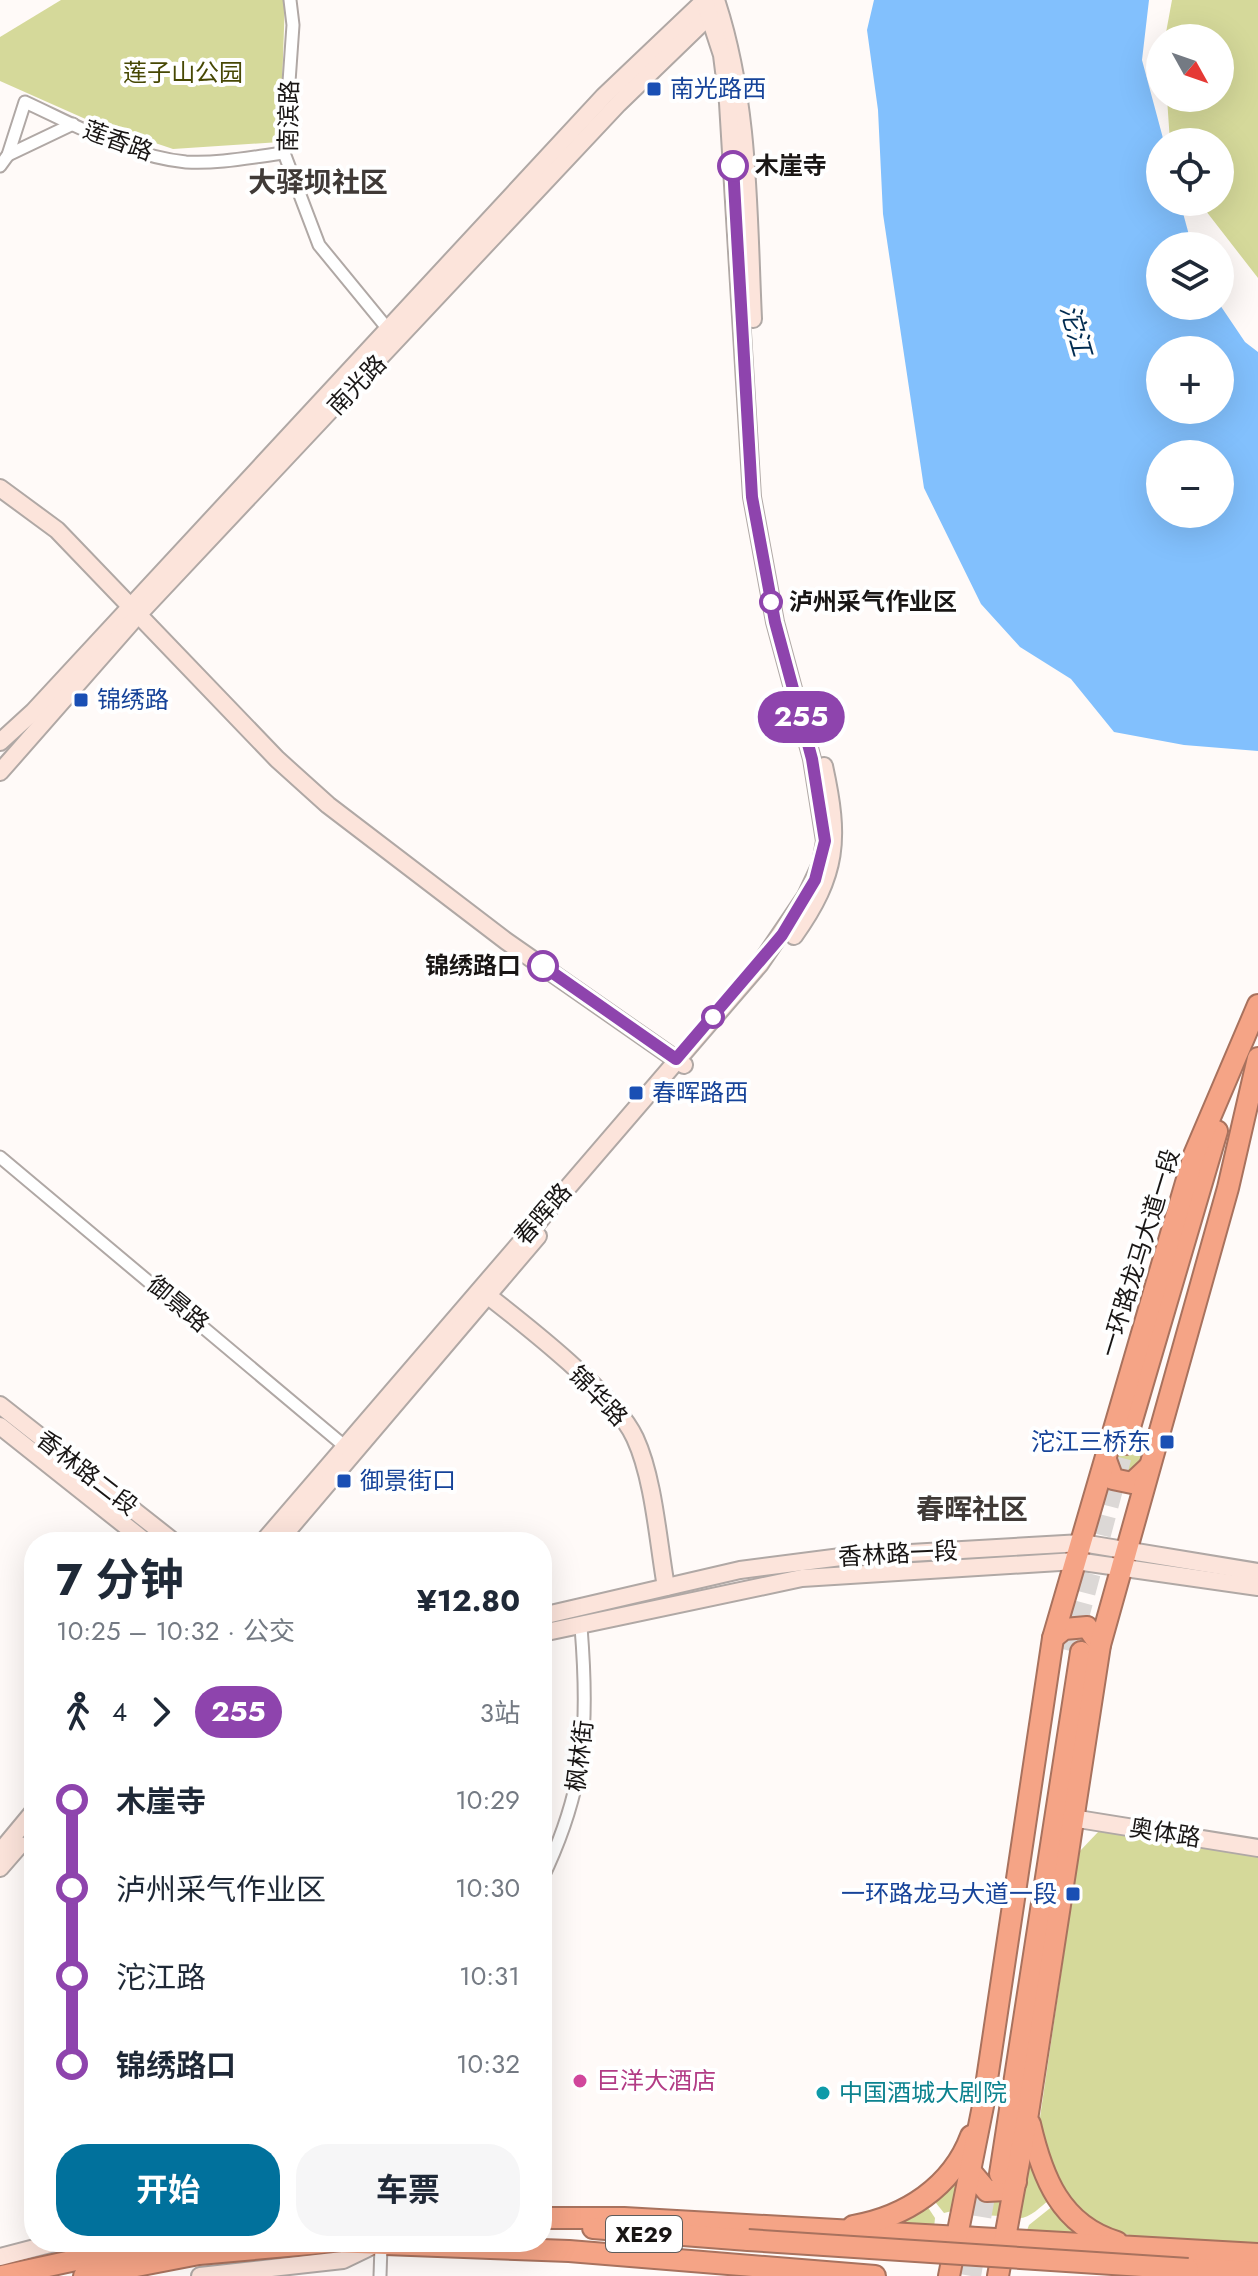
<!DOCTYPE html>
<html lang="zh">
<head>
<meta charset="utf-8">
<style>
	:root { --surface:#fff; --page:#f6f6f7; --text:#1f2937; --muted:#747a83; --accent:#01719c }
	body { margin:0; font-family:Jost,"Noto Sans SC",sans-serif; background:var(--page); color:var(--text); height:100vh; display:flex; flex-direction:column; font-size:30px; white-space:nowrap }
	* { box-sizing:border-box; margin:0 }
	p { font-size:26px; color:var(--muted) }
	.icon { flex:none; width:44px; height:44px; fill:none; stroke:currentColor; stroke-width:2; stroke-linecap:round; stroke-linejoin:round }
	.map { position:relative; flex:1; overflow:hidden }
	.details { position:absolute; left:24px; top:1532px; width:528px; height:720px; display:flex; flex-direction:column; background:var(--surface); border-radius:32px; box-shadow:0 8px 32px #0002 }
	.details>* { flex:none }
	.badge { padding:0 16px; border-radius:26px; font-size:28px; line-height:52px }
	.needle { width:52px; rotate:130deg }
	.controls { position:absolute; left:1146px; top:24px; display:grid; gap:16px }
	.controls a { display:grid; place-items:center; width:88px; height:88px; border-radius:50%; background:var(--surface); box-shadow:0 8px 32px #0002; font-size:40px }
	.map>.badge { position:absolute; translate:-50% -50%; box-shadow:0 0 0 4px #fff }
	.legs { display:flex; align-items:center; gap:12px; height:88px; padding:0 32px; font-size:26px }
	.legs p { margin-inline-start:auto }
	.overview { display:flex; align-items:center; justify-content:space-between; height:136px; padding:0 32px }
	h1 { font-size:44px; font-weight:700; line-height:60px }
	.action { display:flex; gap:16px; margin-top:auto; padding:16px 32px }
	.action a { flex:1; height:92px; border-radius:32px; background:var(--accent); color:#fff; font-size:32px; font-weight:700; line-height:92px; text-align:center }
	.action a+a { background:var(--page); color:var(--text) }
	ul { padding:0 32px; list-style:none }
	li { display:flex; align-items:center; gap:28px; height:88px; font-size:30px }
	li i { display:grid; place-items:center; width:12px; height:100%; margin:0 10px; background:currentColor }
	li i::after { content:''; width:20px; height:20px; margin:-10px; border:6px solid; border-radius:50%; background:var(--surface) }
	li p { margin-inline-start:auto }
	li:first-child i { background:linear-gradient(#0000 50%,currentColor 0) }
	li:last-child i { background:linear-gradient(currentColor 50%,#0000 0) }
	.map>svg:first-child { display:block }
</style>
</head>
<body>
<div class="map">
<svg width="1258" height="2276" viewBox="0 0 1258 2276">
	<rect width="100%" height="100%" fill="#fffaf8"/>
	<g fill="#d5d99a">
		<polygon points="61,0 285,0 280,142 173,149 90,121 0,81 0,37"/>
		<polygon points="1172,0 1258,0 1258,278 1199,202 1220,202 1220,142 1170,142 1167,98 1220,98 1220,38 1165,38"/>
		<polygon points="1129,1445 1143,1453 1133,1473 1119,1472 1115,1452"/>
		<polygon points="1099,1831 1258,1855 1258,2245 1141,2238 1091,2225 1059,2195 1039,2124 1079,1852"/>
		<path d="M1033 2164 1050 2199C1040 2207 1029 2220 1016 2218L1028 2167Z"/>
		<polygon points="960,2173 952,2211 944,2213 932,2198"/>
		<polygon points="1002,2196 1001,2216 979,2215 983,2197"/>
		<polygon points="925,2203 935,2218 934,2228 896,2225 893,2222"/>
		<polygon points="1054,2205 1082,2235 1026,2233 1029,2225"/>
	</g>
	<path fill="#82c0fd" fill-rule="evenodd" d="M874 0H1149L1142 60 1164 142H1160V202H1180L1192 246H1160V306L1220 305 1245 342 1258 352V751L1184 745 1114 732 1071 679 1020 647 981 604 924 488 883 214 878 110 867 30ZM1160 350H1220V410H1160ZM1160 454H1220V514H1160Z"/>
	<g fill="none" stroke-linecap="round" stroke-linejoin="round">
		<g stroke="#dcd8d6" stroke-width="20" stroke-dasharray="20 10" stroke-linecap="butt">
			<polyline points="1070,1651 1125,1444"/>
			<polyline points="971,2276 989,2173"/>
		</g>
		<defs>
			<g id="street">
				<polyline points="290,0 293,25 284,153 319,245 392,334"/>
				<polyline points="8,155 73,124"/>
				<path d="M0 166 8 155 25 102C75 125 131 157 186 162 219 164 252 157 284 153"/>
				<polyline points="0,1157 348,1449"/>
				<path d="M542 1879C586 1788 589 1725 581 1627"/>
				<polyline points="380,2276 381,2246"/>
			</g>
			<g id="secondary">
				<path d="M716 0C750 103 748 211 753 319"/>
				<polyline points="0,488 57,530 277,759 328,805 506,941 684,1065"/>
				<polyline points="0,742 33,712 604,96 705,0"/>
				<polyline points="0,772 137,616 618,104 709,16 710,10"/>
				<path d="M794 936C838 874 840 839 824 766"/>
				<path d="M482 1291C523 1323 615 1394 635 1438 654 1479 658 1542 666 1587"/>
				<polyline points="0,1405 174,1542"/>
				<polyline points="0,1426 146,1542"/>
				<polyline points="263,1542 760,964 806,896 821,864 825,841 812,759 775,622 752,497 728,103 722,55 704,0"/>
				<polyline points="278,1542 538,1236"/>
				<polyline points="542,1616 740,1570 841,1557 1082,1543 1258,1572"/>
				<polyline points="542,1633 802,1578 1076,1561 1258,1587"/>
				<polyline points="1072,1818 1258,1848"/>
				<polyline points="0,1852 34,1811"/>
				<polyline points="0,1868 20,1845"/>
				<polyline points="0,2257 58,2242"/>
				<polyline points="200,2276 343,2260 372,2246"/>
			</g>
			<g id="highway">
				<polyline points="1125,1444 1217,1131"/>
				<polyline points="1106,1460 1113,1479 1132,1483 1148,1468"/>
				<polyline points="1053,1638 1064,1629 1087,1627 1100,1645"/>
				<path d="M1030 2124C1042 2176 1060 2225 1117 2242"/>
				<polyline points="972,2173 987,2191 1007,2190 1016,2182"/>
				<polyline points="1000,2174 1081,1652"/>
				<polyline points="542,2218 624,2218 1258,2254"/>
				<path d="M853 2226C905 2217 952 2187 971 2136"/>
				<polyline points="593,2228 748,2240"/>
				<polyline points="1188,2269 1258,2272"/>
				<polyline points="2,2276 159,2242"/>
				<polyline points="84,2276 199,2254 332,2242 569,2251 875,2276"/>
				<polyline points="949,2276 983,2106 1053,1638 1194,1155 1258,1005"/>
				<polyline points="998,2276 1028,2113 1100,1645 1228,1188 1258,1058"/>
			</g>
		</defs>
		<use href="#street" stroke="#b0a8a5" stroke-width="15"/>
		<use href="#secondary" stroke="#b0a8a5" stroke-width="20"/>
		<use href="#highway" stroke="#a8725e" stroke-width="24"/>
		<use href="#street" stroke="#fff" stroke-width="11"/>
		<use href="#secondary" stroke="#fce4db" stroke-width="16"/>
		<use href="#highway" stroke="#f5a486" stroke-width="20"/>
		<defs>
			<polyline id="highway-bridge" points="748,2240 1188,2269"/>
		</defs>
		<use href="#highway-bridge" stroke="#a8725e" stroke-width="24" stroke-linecap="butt"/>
		<use href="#highway-bridge" stroke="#f5a486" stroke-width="20"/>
	</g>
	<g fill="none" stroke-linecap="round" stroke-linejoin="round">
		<defs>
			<polyline id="line-1" points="543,966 676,1059 782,935 815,880 825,841 812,759 775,622 752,497 733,166"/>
		</defs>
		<use href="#line-1" stroke="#fff" stroke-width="18"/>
		<use href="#line-1" stroke="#8e44ad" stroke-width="12"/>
	</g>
	<g fill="#1a4fb4" stroke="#fff" stroke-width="3">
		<rect x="646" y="81" width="16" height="16" rx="4"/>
		<rect x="73" y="692" width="16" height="16" rx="4"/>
		<rect x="628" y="1085" width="16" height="16" rx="4"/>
		<rect x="1159" y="1434" width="16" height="16" rx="4"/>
		<rect x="336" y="1473" width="16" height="16" rx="4"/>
		<rect x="1065" y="1886" width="16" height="16" rx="4"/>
	</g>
	<g fill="#fff" stroke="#8e44ad" stroke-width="4">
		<circle cx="733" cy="166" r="14"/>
		<circle cx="771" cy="602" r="10"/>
		<circle cx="543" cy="966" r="14"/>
		<circle cx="713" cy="1017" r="10"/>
	</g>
	<circle fill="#d1479c" stroke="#fff" stroke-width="3" cx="580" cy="2081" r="8"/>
	<circle fill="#0f9aa8" stroke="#fff" stroke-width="3" cx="823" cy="2093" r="8"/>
	<g text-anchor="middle" stroke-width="8" stroke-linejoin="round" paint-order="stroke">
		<rect fill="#fff" stroke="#5e5c5b" stroke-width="2" x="606" y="2216" width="76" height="36" rx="6"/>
		<g font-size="22" font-weight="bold" fill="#191615">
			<text x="644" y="2242">XE29</text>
		</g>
		<g font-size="24" fill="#474804" stroke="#fff">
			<text x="183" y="81">莲子山公园</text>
		</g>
		<g font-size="24" fill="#164399" stroke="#fff" text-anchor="start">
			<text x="670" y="97">南光路西</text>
			<text x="97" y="708">锦绣路</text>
			<text x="652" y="1101">春晖路西</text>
			<text x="1151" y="1450" text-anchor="end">沱江三桥东</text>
			<text x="360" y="1489">御景街口</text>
			<text x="1057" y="1902" text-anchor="end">一环路龙马大道一段</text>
		</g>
		<g font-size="24" fill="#191615" stroke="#fff">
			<text transform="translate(289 116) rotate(-89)" y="8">南滨路</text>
			<text transform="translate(118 141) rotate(20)" y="8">莲香路</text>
			<text transform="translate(357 385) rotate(-46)" y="8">南光路</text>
			<text transform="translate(543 1214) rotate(-49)" y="8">春晖路</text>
			<text transform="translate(1140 1253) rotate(-73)" y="8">一环路龙马大道一段</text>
			<text transform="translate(178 1304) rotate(40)" y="8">御景路</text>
			<text transform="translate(598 1396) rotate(46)" y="8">锦华路</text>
			<text transform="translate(87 1473) rotate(38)" y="8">香林路二段</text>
			<text transform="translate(898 1554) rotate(-3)" y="8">香林路一段</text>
			<text transform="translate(580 1756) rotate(-83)" y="8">枫林街</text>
			<text transform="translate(1165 1833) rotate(9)" y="8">奥体路</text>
		</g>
		<g font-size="24" font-weight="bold" fill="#191615" stroke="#fff" text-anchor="start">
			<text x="755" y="174">木崖寺</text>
			<text x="789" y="610">泸州采气作业区</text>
			<text x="521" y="974" text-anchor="end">锦绣路口</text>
		</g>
		<g font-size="24" fill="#b23c85" stroke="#fff" text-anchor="start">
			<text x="596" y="2089">巨洋大酒店</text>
		</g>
		<g font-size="24" fill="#0d838f" stroke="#fff" text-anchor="start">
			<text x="839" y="2101">中国酒城大剧院</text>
		</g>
		<g font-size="26" font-style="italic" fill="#002b50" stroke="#fff">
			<text transform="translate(1076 330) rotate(74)" y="9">沱江</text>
		</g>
		<g font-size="28" font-weight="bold" fill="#403a37" stroke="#fff">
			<text x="318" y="192">大驿坝社区</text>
			<text x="972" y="1519">春晖社区</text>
		</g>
	</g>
</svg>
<div class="controls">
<a><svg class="needle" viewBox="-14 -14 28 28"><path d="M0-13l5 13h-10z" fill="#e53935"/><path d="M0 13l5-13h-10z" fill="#747a83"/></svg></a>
<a><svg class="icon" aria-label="locate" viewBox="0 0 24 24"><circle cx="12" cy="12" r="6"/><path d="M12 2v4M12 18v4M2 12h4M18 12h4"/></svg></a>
<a><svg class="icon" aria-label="layers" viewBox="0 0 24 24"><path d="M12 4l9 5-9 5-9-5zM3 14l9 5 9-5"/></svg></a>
<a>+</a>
<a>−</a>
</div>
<b class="badge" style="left:801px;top:717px;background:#8e44ad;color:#fff">255</b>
<section class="details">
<div class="overview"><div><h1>7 分钟</h1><p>10:25 – 10:32 · 公交</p></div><b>¥12.80</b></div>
<div class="legs"><svg class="icon" aria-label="walk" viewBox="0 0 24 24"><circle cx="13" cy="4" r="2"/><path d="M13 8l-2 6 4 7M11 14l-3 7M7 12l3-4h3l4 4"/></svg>4<svg class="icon" aria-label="forward" viewBox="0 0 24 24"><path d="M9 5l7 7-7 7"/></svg><b class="badge" style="background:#8e44ad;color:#fff">255</b><p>3站</p></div>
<ul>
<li><i style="color:#8e44ad"></i><b>木崖寺</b><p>10:29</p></li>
<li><i style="color:#8e44ad"></i><span>泸州采气作业区</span><p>10:30</p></li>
<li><i style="color:#8e44ad"></i><span>沱江路</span><p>10:31</p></li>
<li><i style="color:#8e44ad"></i><b>锦绣路口</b><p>10:32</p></li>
</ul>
<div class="action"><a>开始</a><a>车票</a></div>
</section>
</div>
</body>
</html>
